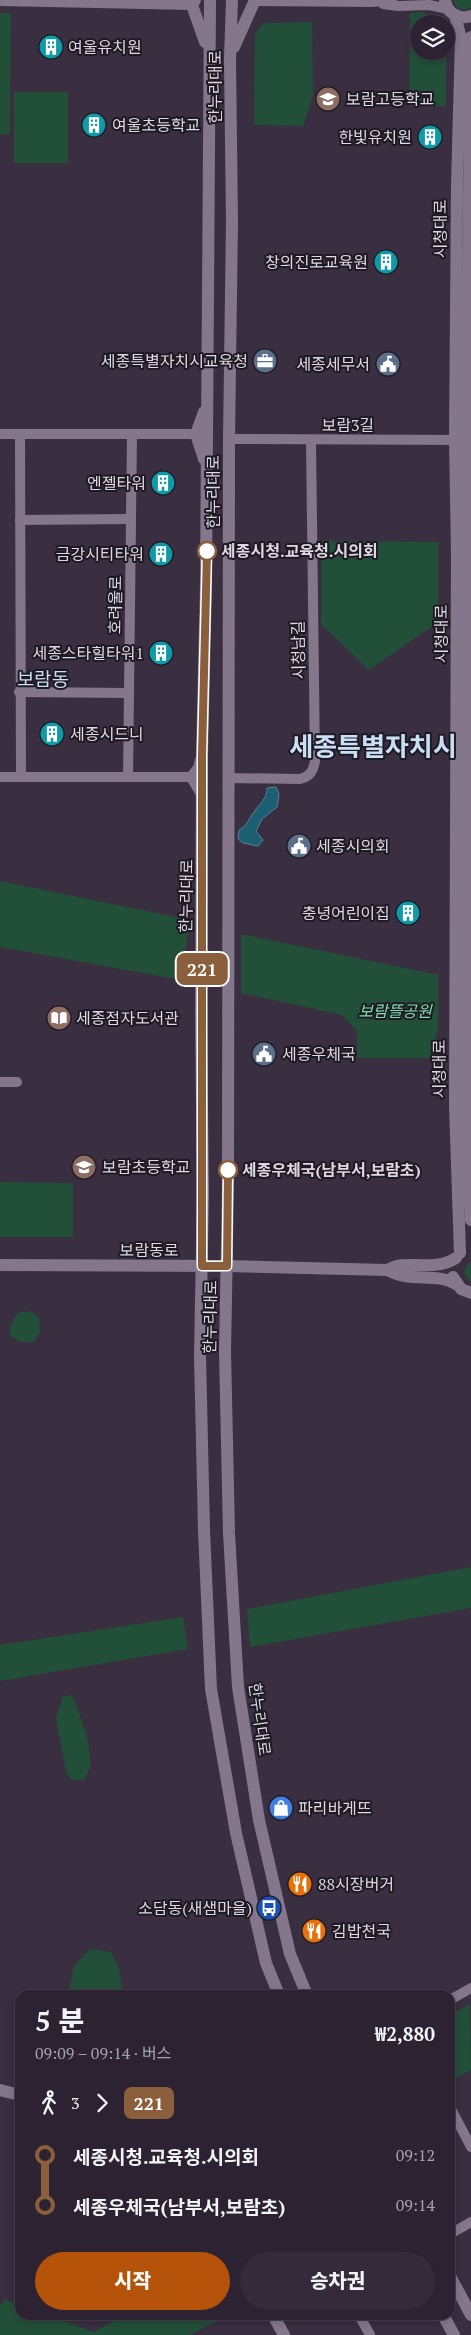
<!DOCTYPE html>
<html lang="ko">
<head>
<meta charset="utf-8">
<style>
	:root { --surface:#2c2231; --page:#342a39; --text:#f1f3f6; --muted:#a6a4ab; --line:#483f4d; --accent:#b45309 }
	body { margin:0; font-family:"PT Serif","Noto Sans KR",serif; background:var(--page); color:var(--text); height:100vh; display:flex; flex-direction:column; font-size:19px; white-space:nowrap }
	* { box-sizing:border-box; margin:0 }
	p { font-size:16px; color:var(--muted) }
	.icon { flex:none; width:28px; height:28px; fill:none; stroke:currentColor; stroke-width:2; stroke-linecap:round; stroke-linejoin:round }
	.map { position:relative; flex:1; overflow:hidden }
	.panel { position:absolute; left:15px; top:1990px; width:440px; height:330px; display:flex; flex-direction:column; background:var(--surface); border-radius:15px; box-shadow:0 2px 8px #0003,0 0 0 1px var(--line) }
	.panel>* { flex:none }
	.badge { padding:0 10px; border-radius:8px; font-size:18px; line-height:32px }
	.tools { position:absolute; left:410px; top:15px; display:grid; gap:10px }
	.tools a { display:grid; place-items:center; width:45px; height:45px; border-radius:50%; background:var(--surface); box-shadow:0 2px 8px #0003,0 0 0 1px var(--line); font-size:25px }
	.map>.badge { position:absolute; translate:-50% -50%; box-shadow:0 0 0 2px #fff }
	.legs { display:flex; align-items:center; gap:8px; height:55px; padding:0 20px; font-size:16px }
	.legs p { margin-inline-start:auto }
	.headline { display:flex; align-items:center; justify-content:space-between; height:85px; padding:0 20px }
	h1 { font-size:28px; font-weight:800; line-height:38px }
	.button { display:flex; gap:10px; margin-top:auto; padding:10px 20px }
	.button a { flex:1; height:58px; border-radius:30px; background:var(--accent); color:#fff; font-size:20px; font-weight:800; line-height:58px; text-align:center }
	.button a+a { background:var(--page); color:var(--text) }
	ul { padding:0 20px; list-style:none }
	li { display:flex; align-items:center; gap:18px; height:50px; font-size:19px }
	li i { display:grid; place-items:center; width:8px; height:100%; margin:0 6px; background:currentColor }
	li i::after { content:''; width:12px; height:12px; margin:-6px; border:4px solid; border-radius:50%; background:var(--surface) }
	li p { margin-inline-start:auto }
	li:first-child i { background:linear-gradient(#0000 50%,currentColor 0) }
	li:last-child i { background:linear-gradient(currentColor 50%,#0000 0) }
	.map>svg:first-child { display:block }
</style>
</head>
<body>
<div class="map">
<svg width="471" height="2335" viewBox="0 0 471 2335">
	<rect width="100%" height="100%" fill="#3a2e41"/>
	<g fill="#224f38">
		<polygon points="452,0 471,0 471,7 466,10 458,9"/>
		<polygon points="424,12 436,24 419,24 419,51 446,51 446,34 446,106 409,106 410,13"/>
		<polygon points="0,13 11,13 10,134 0,134"/>
		<polygon points="312,22 313,96 303,126 254,125 255,34 263,23"/>
		<rect x="14" y="92" width="54" height="71"/>
		<polygon points="322,541 439,542 438,622 369,670 321,624"/>
		<polygon points="0,881 190,920 181,980 0,947"/>
		<polygon points="241,934 439,975 438,1025 433,1058 357,1058 357,1031 342,1015 241,993"/>
		<polygon points="0,1182 73,1183 73,1237 0,1237"/>
		<polygon points="471,1262 471,1283 464,1273 467,1265"/>
		<polygon points="31,1311 39,1318 40,1332 34,1342 20,1342 10,1336 11,1324 18,1313"/>
		<polygon points="471,1567 471,1608 250,1647 247,1609"/>
		<polygon points="183,1617 188,1649 0,1681 0,1645"/>
		<path d="M72 1695C80 1716 92 1743 90 1765 90 1770 86 1776 84 1780H71L66 1771 56 1718 63 1696Z"/>
		<polygon points="90,1949 111,1952 119,1968 123,1995 68,1995 74,1966"/>
		<polygon points="470,2004 471,2070 450,2081 450,2015"/>
		<polygon points="4,2299 20,2305 20,2315 47,2315 94,2332 124,2315 228,2315 190,2335 0,2335 0,2304 3,2304"/>
	</g>
	<path fill="#1c5f72" stroke="#568394" d="M276 787 279 794 277 807 262 819 256 831 263 840 258 846 243 843 238 839 239 830C248 826 248 819 254 812 260 803 267 799 267 788Z"/>
	<g fill="none" stroke-linecap="round" stroke-linejoin="round">
		<g stroke="#84778c" stroke-width="10">
			<polyline points="0,1 192,5"/>
			<polyline points="256,1 372,2 392,0"/>
			<polyline points="383,4 398,6 429,5 448,9"/>
			<polyline points="0,434 196,434"/>
			<polyline points="20,434 21,777"/>
			<polyline points="229,439 463,440"/>
			<polyline points="20,520 131,519"/>
			<polyline points="19,692 129,693"/>
			<polyline points="0,777 192,777"/>
			<polyline points="128,777 132,434"/>
			<path d="M228 778 300 779C310 776 313 772 315 761L311 440"/>
			<polyline points="0,1082 17,1082"/>
			<polyline points="450,2000 471,1988"/>
			<polyline points="450,2107 471,2147"/>
			<polyline points="450,2234 471,2222"/>
			<polyline points="359,2315 370,2335"/>
		</g>
		<g stroke="#84778c" stroke-width="12">
			<polyline points="195,0 192,5 205,42"/>
			<polyline points="210,0 206,584 202,755 201,1018 203,1193 200,1356 204,1530 211,1689 236,1833 266,1963 279,1995"/>
			<polyline points="232,0 230,59 232,222 229,439 228,1188 225,1352 229,1533 238,1687 259,1820 290,1954 307,1995"/>
			<path d="M445 0C447 13 458 20 471 16"/>
			<polyline points="455,15 461,39 457,184 455,440 457,554 455,1106 460,1253"/>
			<polyline points="471,37 466,440 467,1157 471,1220"/>
			<polyline points="234,47 255,0"/>
			<polyline points="204,459 196,434 204,412"/>
			<polyline points="201,760 199,768 192,777 202,794"/>
			<polyline points="0,1265 227,1266 388,1270"/>
			<path d="M388 1270C405 1258 433 1273 456 1258"/>
			<path d="M388 1270C408 1283 436 1272 456 1284"/>
			<polyline points="453,1277 461,1289 471,1293"/>
			<polyline points="0,2090 20,2095"/>
			<polyline points="450,2276 471,2315"/>
			<polyline points="273,2315 284,2335"/>
			<polyline points="443,2315 454,2335"/>
		</g>
	</g>
	<g fill="none" stroke-linecap="round" stroke-linejoin="round">
		<defs>
			<polyline id="line-1" points="207,551 202,755 202,1266 227,1266 228,1170"/>
		</defs>
		<use href="#line-1" stroke="#fff" stroke-width="11"/>
		<use href="#line-1" stroke="#8b5e3c" stroke-width="8"/>
	</g>
	<defs>
		<symbol id="building-disc" viewBox="-11 -11 22 22"><circle r="9.5" fill="#0f9aa8" stroke="#1e1922"/><path d="M-4-6H4V6H1V3H-1V6H-4ZM-2.5-4.3h1.7v1.8h-1.7ZM.8-4.3h1.7v1.8H.8ZM-2.5-1h1.7V.8h-1.7ZM.8-1h1.7V.8H.8Z" fill="#fff"/></symbol>
		<symbol id="school-disc" viewBox="-11 -11 22 22"><circle r="9.5" fill="#8d6e63" stroke="#1e1922"/><path d="M0-5L7-2L0 1L-7-2ZM-4 1L0 2.5L4 1V4Q0 6-4 4Z" fill="#fff"/></symbol>
		<symbol id="office-disc" viewBox="-11 -11 22 22"><circle r="9.5" fill="#5c6f8a" stroke="#1e1922"/><path d="M-6-3h4V-5.5h4V-3h4V5H-6ZM-1-4.5V-3h2v-1.5ZM-6 0V1H6V0Z" fill="#fff"/></symbol>
		<symbol id="civic-disc" viewBox="-11 -11 22 22"><circle r="9.5" fill="#5c6f8a" stroke="#1e1922"/><path d="M-.6-6.5H3V-4.5H.6V-3L4-1V1h2V6H-6V1h2V-1L-.6-3ZM-1.2 2.5V6h2.4V2.5Z" fill="#fff"/></symbol>
		<symbol id="library-disc" viewBox="-11 -11 22 22"><circle r="9.5" fill="#8d6e63" stroke="#1e1922"/><path d="M-6-4Q-3-5.5-.7-3.5V5Q-3 3-6 4ZM6-4Q3-5.5 .7-3.5V5Q3 3 6 4Z" fill="#fff"/></symbol>
		<symbol id="shop-disc" viewBox="-11 -11 22 22"><circle r="9.5" fill="#3f7fe0" stroke="#1e1922"/><path d="M-5-2.5h2.3a2.7 3.5 0 0 1 5.4 0H5L5.5 6h-11ZM-1.5-2.5h3a1.5 2.3 0 0 0-3 0Z" fill="#fff"/></symbol>
		<symbol id="restaurant-disc" viewBox="-11 -11 22 22"><circle r="9.5" fill="#e8710a" stroke="#1e1922"/><path d="M-5-6h1v4h1v-4h1v4h1v-4h1v5L-1.5 .5V6h-2V.5L-5-1ZM5-6V6H3V1.5H1.5Q1.5-4 5-6Z" fill="#fff"/></symbol>
		<symbol id="bus-disc" viewBox="-11 -11 22 22"><circle r="9.5" fill="#1a4fb4" stroke="#1e1922"/><path d="M-5-6H5V4H4V6H2V4H-2V6H-4V4H-5ZM-3.5-4V0h7V-4ZM-3.5 1.2v1.5H-2V1.2ZM2 1.2v1.5H3.5V1.2Z" fill="#fff"/></symbol>
	</defs>
	<g fill-rule="evenodd">
		<use href="#building-disc" x="37" y="33" width="28" height="28"/>
		<use href="#school-disc" x="314" y="85" width="28" height="28"/>
		<use href="#building-disc" x="80" y="111" width="28" height="28"/>
		<use href="#building-disc" x="416" y="123" width="28" height="28"/>
		<use href="#building-disc" x="372" y="248" width="28" height="28"/>
		<use href="#office-disc" x="251" y="347" width="28" height="28"/>
		<use href="#civic-disc" x="374" y="350" width="28" height="28"/>
		<use href="#building-disc" x="149" y="469" width="28" height="28"/>
		<use href="#building-disc" x="147" y="540" width="28" height="28"/>
		<use href="#building-disc" x="147" y="639" width="28" height="28"/>
		<use href="#building-disc" x="38" y="720" width="28" height="28"/>
		<use href="#civic-disc" x="285" y="832" width="28" height="28"/>
		<use href="#building-disc" x="394" y="899" width="28" height="28"/>
		<use href="#library-disc" x="45" y="1004" width="28" height="28"/>
		<use href="#civic-disc" x="250" y="1040" width="28" height="28"/>
		<use href="#school-disc" x="70" y="1153" width="28" height="28"/>
		<use href="#shop-disc" x="267" y="1794" width="28" height="28"/>
		<use href="#restaurant-disc" x="286" y="1870" width="28" height="28"/>
		<use href="#bus-disc" x="255" y="1894" width="28" height="28"/>
		<use href="#restaurant-disc" x="300" y="1917" width="28" height="28"/>
	</g>
	<g fill="#fff" stroke="#8b5e3c" stroke-width="2.5">
		<circle cx="207" cy="551" r="9"/>
		<circle cx="228" cy="1170" r="9"/>
	</g>
	<g text-anchor="middle" stroke-width="4" stroke-linejoin="round" paint-order="stroke">
		<g font-size="16" fill="#dfd8e4" stroke="#1e1922" text-anchor="start">
			<text x="68" y="53">여울유치원</text>
			<text x="346" y="105">보람고등학교</text>
			<text x="112" y="131">여울초등학교</text>
			<text x="412" y="143" text-anchor="end">한빛유치원</text>
			<text x="368" y="268" text-anchor="end">창의진로교육원</text>
			<text x="248" y="367" text-anchor="end">세종특별자치시교육청</text>
			<text x="370" y="370" text-anchor="end">세종세무서</text>
			<text x="146" y="489" text-anchor="end">엔젤타워</text>
			<text x="144" y="560" text-anchor="end">금강시티타워</text>
			<text x="144" y="659" text-anchor="end">세종스타힐타워1</text>
			<text x="70" y="740">세종시드니</text>
			<text x="316" y="852">세종시의회</text>
			<text x="390" y="919" text-anchor="end">충녕어린이집</text>
			<text x="76" y="1024">세종점자도서관</text>
			<text x="282" y="1060">세종우체국</text>
			<text x="102" y="1173">보람초등학교</text>
			<text x="298" y="1814">파리바게뜨</text>
			<text x="318" y="1890">88시장버거</text>
			<text x="252" y="1914" text-anchor="end">소담동(새샘마을)</text>
			<text x="332" y="1937">김밥천국</text>
		</g>
		<g font-size="16" fill="#dfd8e4" stroke="#1e1922">
			<text transform="translate(215 87) rotate(-90)" y="6">한누리대로</text>
			<text transform="translate(440 229) rotate(-90)" y="6">시청대로</text>
			<text x="348" y="431">보람3길</text>
			<text transform="translate(213 492) rotate(-90)" y="6">한누리대로</text>
			<text transform="translate(115 605) rotate(-89)" y="6">호려울로</text>
			<text transform="translate(441 634) rotate(-90)" y="6">시청대로</text>
			<text transform="translate(298 650) rotate(-91)" y="6">시청남길</text>
			<text transform="translate(186 896) rotate(-89)" y="6">한누리대로</text>
			<text transform="translate(439 1069) rotate(-90)" y="6">시청대로</text>
			<text x="149" y="1256">보람동로</text>
			<text transform="translate(210 1317) rotate(-89)" y="6">한누리대로</text>
			<text transform="translate(260 1719) rotate(82)" y="6">한누리대로</text>
		</g>
		<g font-size="16" font-weight="bold" fill="#dfd8e4" stroke="#1e1922" text-anchor="start">
			<text x="221" y="557">세종시청.교육청.시의회</text>
			<text x="242" y="1176">세종우체국(남부서,보람초)</text>
		</g>
		<g font-size="16" font-style="italic" fill="#7cdfab" stroke="#1e1922">
			<text x="395" y="1017">보람뜰공원</text>
		</g>
		<g font-size="19" fill="#c9dff6" stroke="#1e1922">
			<text x="43" y="686">보람동</text>
		</g>
		<g font-size="26" font-weight="bold" fill="#c9dff6" stroke="#1e1922">
			<text x="373" y="756">세종특별자치시</text>
		</g>
	</g>
</svg>
<div class="tools">
<a><svg class="icon" aria-label="layers" viewBox="0 0 24 24"><path d="M12 4l9 5-9 5-9-5zM3 14l9 5 9-5"/></svg></a>
</div>
<b class="badge" style="left:202px;top:969px;background:#8b5e3c;color:#fff">221</b>
<section class="panel">
<div class="headline"><div><h1>5 분</h1><p>09:09 – 09:14 · 버스</p></div><b>₩2,880</b></div>
<div class="legs"><svg class="icon" aria-label="walk" viewBox="0 0 24 24"><circle cx="13" cy="4" r="2"/><path d="M13 8l-2 6 4 7M11 14l-3 7M7 12l3-4h3l4 4"/></svg>3<svg class="icon" aria-label="forward" viewBox="0 0 24 24"><path d="M9 5l7 7-7 7"/></svg><b class="badge" style="background:#8b5e3c;color:#fff">221</b></div>
<ul>
<li><i style="color:#8b5e3c"></i><b>세종시청.교육청.시의회</b><p>09:12</p></li>
<li><i style="color:#8b5e3c"></i><b>세종우체국(남부서,보람초)</b><p>09:14</p></li>
</ul>
<div class="button"><a>시작</a><a>승차권</a></div>
</section>
</div>
</body>
</html>
